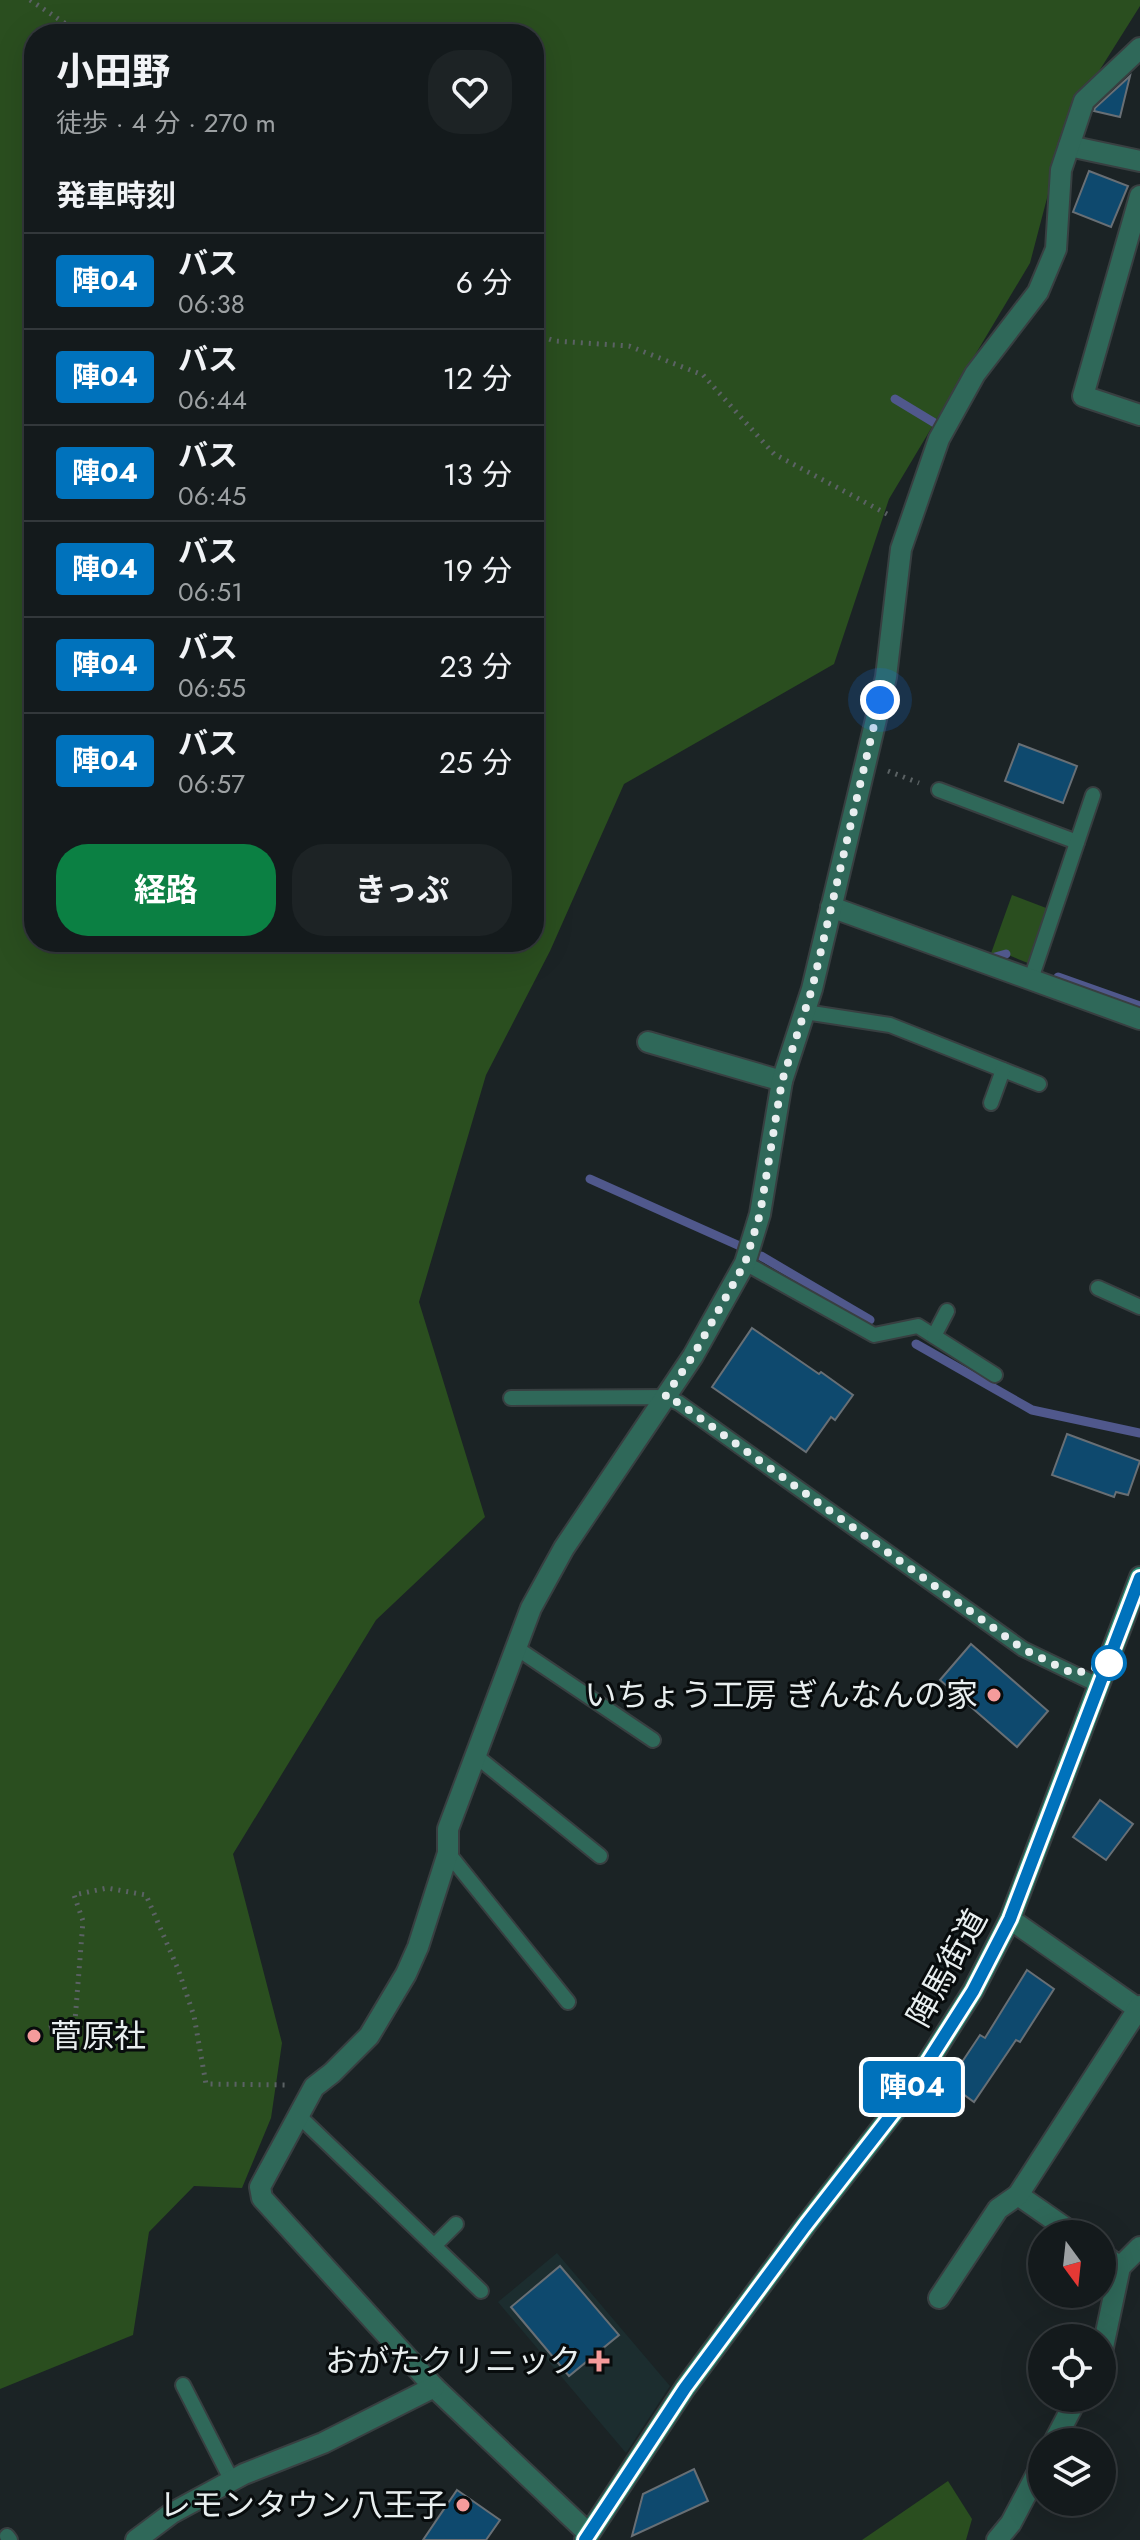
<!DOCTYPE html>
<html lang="ja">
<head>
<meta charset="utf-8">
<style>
	:root { --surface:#141a1c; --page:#1d2325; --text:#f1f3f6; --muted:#9da1a3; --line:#33383b; --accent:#0b8043 }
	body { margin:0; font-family:Jost,"Noto Sans JP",sans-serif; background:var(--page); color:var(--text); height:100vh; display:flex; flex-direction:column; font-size:30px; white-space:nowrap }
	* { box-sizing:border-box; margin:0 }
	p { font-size:26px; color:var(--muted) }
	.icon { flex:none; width:44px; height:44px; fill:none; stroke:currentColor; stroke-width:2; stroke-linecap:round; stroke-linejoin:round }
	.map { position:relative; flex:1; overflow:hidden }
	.sheet { position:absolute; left:24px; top:24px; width:520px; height:928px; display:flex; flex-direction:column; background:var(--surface); border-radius:32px; box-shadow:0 8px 32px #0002,0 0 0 2px var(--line) }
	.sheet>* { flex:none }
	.badge { padding:0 16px; border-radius:6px; font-size:28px; line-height:52px }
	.needle { width:52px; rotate:165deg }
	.controls { position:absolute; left:1028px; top:2220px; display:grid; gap:16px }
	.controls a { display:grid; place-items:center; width:88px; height:88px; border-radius:50%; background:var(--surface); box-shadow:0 8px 32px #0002,0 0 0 2px var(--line); font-size:40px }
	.you { position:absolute; width:40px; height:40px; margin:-20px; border:6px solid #fff; border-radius:50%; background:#1a73e8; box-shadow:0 0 0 12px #1a73e833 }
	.map>.badge { position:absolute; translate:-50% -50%; box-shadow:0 0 0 4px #fff }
	h2 { padding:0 32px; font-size:30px; line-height:72px }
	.round { display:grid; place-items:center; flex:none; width:84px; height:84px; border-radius:32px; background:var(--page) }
	.summary { display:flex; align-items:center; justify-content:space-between; height:136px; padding:0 32px }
	h1 { font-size:38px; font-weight:700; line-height:60px }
	.button { display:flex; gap:16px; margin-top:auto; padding:16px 32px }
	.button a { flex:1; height:92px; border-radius:32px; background:var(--accent); color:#fff; font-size:32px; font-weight:700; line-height:92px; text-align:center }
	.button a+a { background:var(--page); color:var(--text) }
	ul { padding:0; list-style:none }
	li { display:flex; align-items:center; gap:24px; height:96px; padding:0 32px; border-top:2px solid var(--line) }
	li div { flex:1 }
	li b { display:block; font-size:30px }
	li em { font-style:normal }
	li .badge { min-width:88px; font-weight:700; text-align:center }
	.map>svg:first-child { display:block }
</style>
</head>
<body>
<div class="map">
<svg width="1140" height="2540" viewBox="0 0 1140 2540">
	<rect width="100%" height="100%" fill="#1b2325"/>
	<polygon fill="#1c2d2f" points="557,2253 670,2386 626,2453 498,2302"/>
	<g fill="#2a4e1f" fill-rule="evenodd">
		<path d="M0 0H1140V6L1067 122 1030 263 889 499 834 664 624 784 550 951 486 1075 419 1302 485 1517 376 1620 233 1854 282 2043 271 2118 242 2188 194 2186 149 2232 133 2335 0 2389ZM34 34H534V942H34Z"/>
		<polygon points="1012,895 1054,911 1035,966 1006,954 989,959"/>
		<polygon points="948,2481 972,2519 966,2540 862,2540"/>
	</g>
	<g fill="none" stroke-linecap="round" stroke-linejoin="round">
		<g stroke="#50588c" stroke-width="9">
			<polyline points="895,399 938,425"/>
			<polyline points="988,959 1006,954"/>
			<polyline points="1058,977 1140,1006"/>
			<polyline points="590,1179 742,1247"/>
			<polyline points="761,1256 870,1320"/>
			<polyline points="916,1344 1032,1410 1140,1433"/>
		</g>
	</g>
	<g fill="#0e496e" stroke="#686f75" stroke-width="2">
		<polygon points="1130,76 1120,117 1094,111 1095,108"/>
		<polygon points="1089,171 1128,186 1111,227 1073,212"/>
		<polygon points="1019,744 1077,766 1063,803 1005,781"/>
		<polygon points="752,1328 819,1374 821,1372 853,1395 835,1420 831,1417 806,1452 712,1387"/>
		<polygon points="1067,1434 1140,1461 1128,1495 1116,1492 1114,1497 1052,1475"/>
		<polygon points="971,1644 1048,1711 1017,1747 940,1680"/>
		<polygon points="1100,1800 1133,1824 1106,1860 1073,1837"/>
		<polygon points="1027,1970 1054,1989 1020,2042 1016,2040 974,2102 948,2083 980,2035 985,2038"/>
		<polygon points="560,2266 619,2335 569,2376 511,2307"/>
		<polygon points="694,2469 708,2501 632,2536 643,2494"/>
		<polygon points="457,2490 500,2520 486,2540 423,2540"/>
	</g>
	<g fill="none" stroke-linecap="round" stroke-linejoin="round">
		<defs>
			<g id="lane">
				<polyline points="939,790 1077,842"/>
				<polyline points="1031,979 1093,795"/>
				<polyline points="805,1012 890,1025 1039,1084"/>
				<polyline points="991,1103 1003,1070"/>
				<polyline points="745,1263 874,1335 918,1326 995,1375"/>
				<polyline points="1098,1288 1140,1307"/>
				<polyline points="934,1336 947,1311"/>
				<polyline points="511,1398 665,1397 679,1403 1023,1649 1100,1686"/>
				<polyline points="515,1647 653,1740"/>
				<polyline points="476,1756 600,1856"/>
				<polyline points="448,1853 568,2002"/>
				<polyline points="300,2117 481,2291"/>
				<polyline points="434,2246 456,2224"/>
				<polyline points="183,2385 232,2481"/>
				<polyline points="7,2536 10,2540"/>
			</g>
			<g id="street">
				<polyline points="1069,146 1140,161"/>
				<polyline points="1140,196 1083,396 1140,415"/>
				<polyline points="831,907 1140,1019"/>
				<polyline points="648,1042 782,1081"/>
				<polyline points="1010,1919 1137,2008"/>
				<polyline points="1018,2195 1074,2234"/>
				<polyline points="1102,2254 1120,2267 1140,2247"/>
				<polyline points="939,2298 998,2209 1018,2195 1140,2006"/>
				<polyline points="1102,2352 1120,2267"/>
				<polyline points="1054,2442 1077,2398"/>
				<polyline points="589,2534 434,2387 262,2198 260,2187 314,2087 332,2073 369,2036 406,1974 418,1947 448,1853 448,1829 531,1608 564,1548 693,1356 745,1263 760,1214 782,1081 812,989 886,677 901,549 939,439 975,374 1038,292 1056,249 1061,170 1084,101 1140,48"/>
				<polyline points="136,2540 172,2513 244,2474 323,2443 434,2387"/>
				<polyline points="997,2540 1011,2523 1042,2464"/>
			</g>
			<polyline id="secondary" points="585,2540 685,2388 805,2226 907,2095 973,1991 1010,1919 1140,1577"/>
		</defs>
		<use href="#lane" stroke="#383f41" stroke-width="18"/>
		<use href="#street" stroke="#383f41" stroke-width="24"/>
		<use href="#secondary" stroke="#383f41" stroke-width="24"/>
		<g stroke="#5b6264" stroke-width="5" stroke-dasharray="2 6" stroke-linecap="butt">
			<polyline points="30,0 81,34"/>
			<polyline points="534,334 555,341 629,346 703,375 774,454 887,514"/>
			<polyline points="888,771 919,783"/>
			<polyline points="49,2028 75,2021 83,1921 74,1895 107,1888 146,1895 178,1969 194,2016 206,2084 289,2085"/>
		</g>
		<use href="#lane" stroke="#2f6859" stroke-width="14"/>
		<use href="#street" stroke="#2f6859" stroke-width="20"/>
		<use href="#secondary" stroke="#2a8f77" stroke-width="20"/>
	</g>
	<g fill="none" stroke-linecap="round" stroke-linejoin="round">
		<defs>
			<polyline id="line" points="585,2540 685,2388 805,2226 907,2095 973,1991 1010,1919 1140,1578"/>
		</defs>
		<use href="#line" stroke="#fff" stroke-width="18"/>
		<use href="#line" stroke="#0072bc" stroke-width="12"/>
		<polyline stroke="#e8eeef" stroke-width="8" stroke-dasharray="0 14.4" points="880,700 812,989 782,1081 760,1214 745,1263 693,1356 665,1397 679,1403 1023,1649 1074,1674 1109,1663"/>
	</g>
	<circle fill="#fff" stroke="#0072bc" stroke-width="4" cx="1109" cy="1663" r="16"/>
	<g fill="#f59b9b" stroke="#080c0d" stroke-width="3">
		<circle cx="994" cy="1695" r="8"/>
		<circle cx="34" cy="2036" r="8"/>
		<path d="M595 2349h8v8h8v8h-8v8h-8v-8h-8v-8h8z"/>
		<circle cx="463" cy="2505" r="8"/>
	</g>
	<g text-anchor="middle" stroke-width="6" stroke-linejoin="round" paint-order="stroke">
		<g font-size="32" fill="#e8eeef" stroke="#080c0d" text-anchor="end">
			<text x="978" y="1706">いちょう工房 ぎんなんの家</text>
			<text x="50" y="2047" text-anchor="start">菅原社</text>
			<text x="581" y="2372">おがたクリニック</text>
			<text x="447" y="2516">レモンタウン八王子</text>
		</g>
		<g font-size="32" fill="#e8eeef" stroke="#080c0d">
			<text transform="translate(947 1968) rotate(-61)" y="11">陣馬街道</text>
		</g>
	</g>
</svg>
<div class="controls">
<a><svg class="needle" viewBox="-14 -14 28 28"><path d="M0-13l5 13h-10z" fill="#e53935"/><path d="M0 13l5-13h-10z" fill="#9da1a3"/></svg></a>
<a><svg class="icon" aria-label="locate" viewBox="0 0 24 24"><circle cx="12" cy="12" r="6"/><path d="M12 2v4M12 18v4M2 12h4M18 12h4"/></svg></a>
<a><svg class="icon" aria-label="layers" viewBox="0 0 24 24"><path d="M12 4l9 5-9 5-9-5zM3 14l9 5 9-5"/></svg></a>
</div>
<div class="you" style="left:880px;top:700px"></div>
<b class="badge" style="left:912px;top:2087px;background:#0072bc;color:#fff">陣04</b>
<section class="sheet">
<div class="summary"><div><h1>小田野</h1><p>徒歩 · 4 分 · 270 m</p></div><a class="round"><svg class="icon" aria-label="heart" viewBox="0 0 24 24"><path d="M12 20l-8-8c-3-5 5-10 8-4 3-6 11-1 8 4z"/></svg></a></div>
<h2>発車時刻</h2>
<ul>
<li><span class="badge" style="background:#0072bc;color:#fff">陣04</span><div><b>バス</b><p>06:38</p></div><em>6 分</em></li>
<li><span class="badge" style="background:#0072bc;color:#fff">陣04</span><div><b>バス</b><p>06:44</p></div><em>12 分</em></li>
<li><span class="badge" style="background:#0072bc;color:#fff">陣04</span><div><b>バス</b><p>06:45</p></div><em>13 分</em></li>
<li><span class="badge" style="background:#0072bc;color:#fff">陣04</span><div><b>バス</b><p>06:51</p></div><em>19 分</em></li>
<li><span class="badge" style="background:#0072bc;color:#fff">陣04</span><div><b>バス</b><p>06:55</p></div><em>23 分</em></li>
<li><span class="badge" style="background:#0072bc;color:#fff">陣04</span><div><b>バス</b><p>06:57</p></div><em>25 分</em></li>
</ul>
<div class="button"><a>経路</a><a>きっぷ</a></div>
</section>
</div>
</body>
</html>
